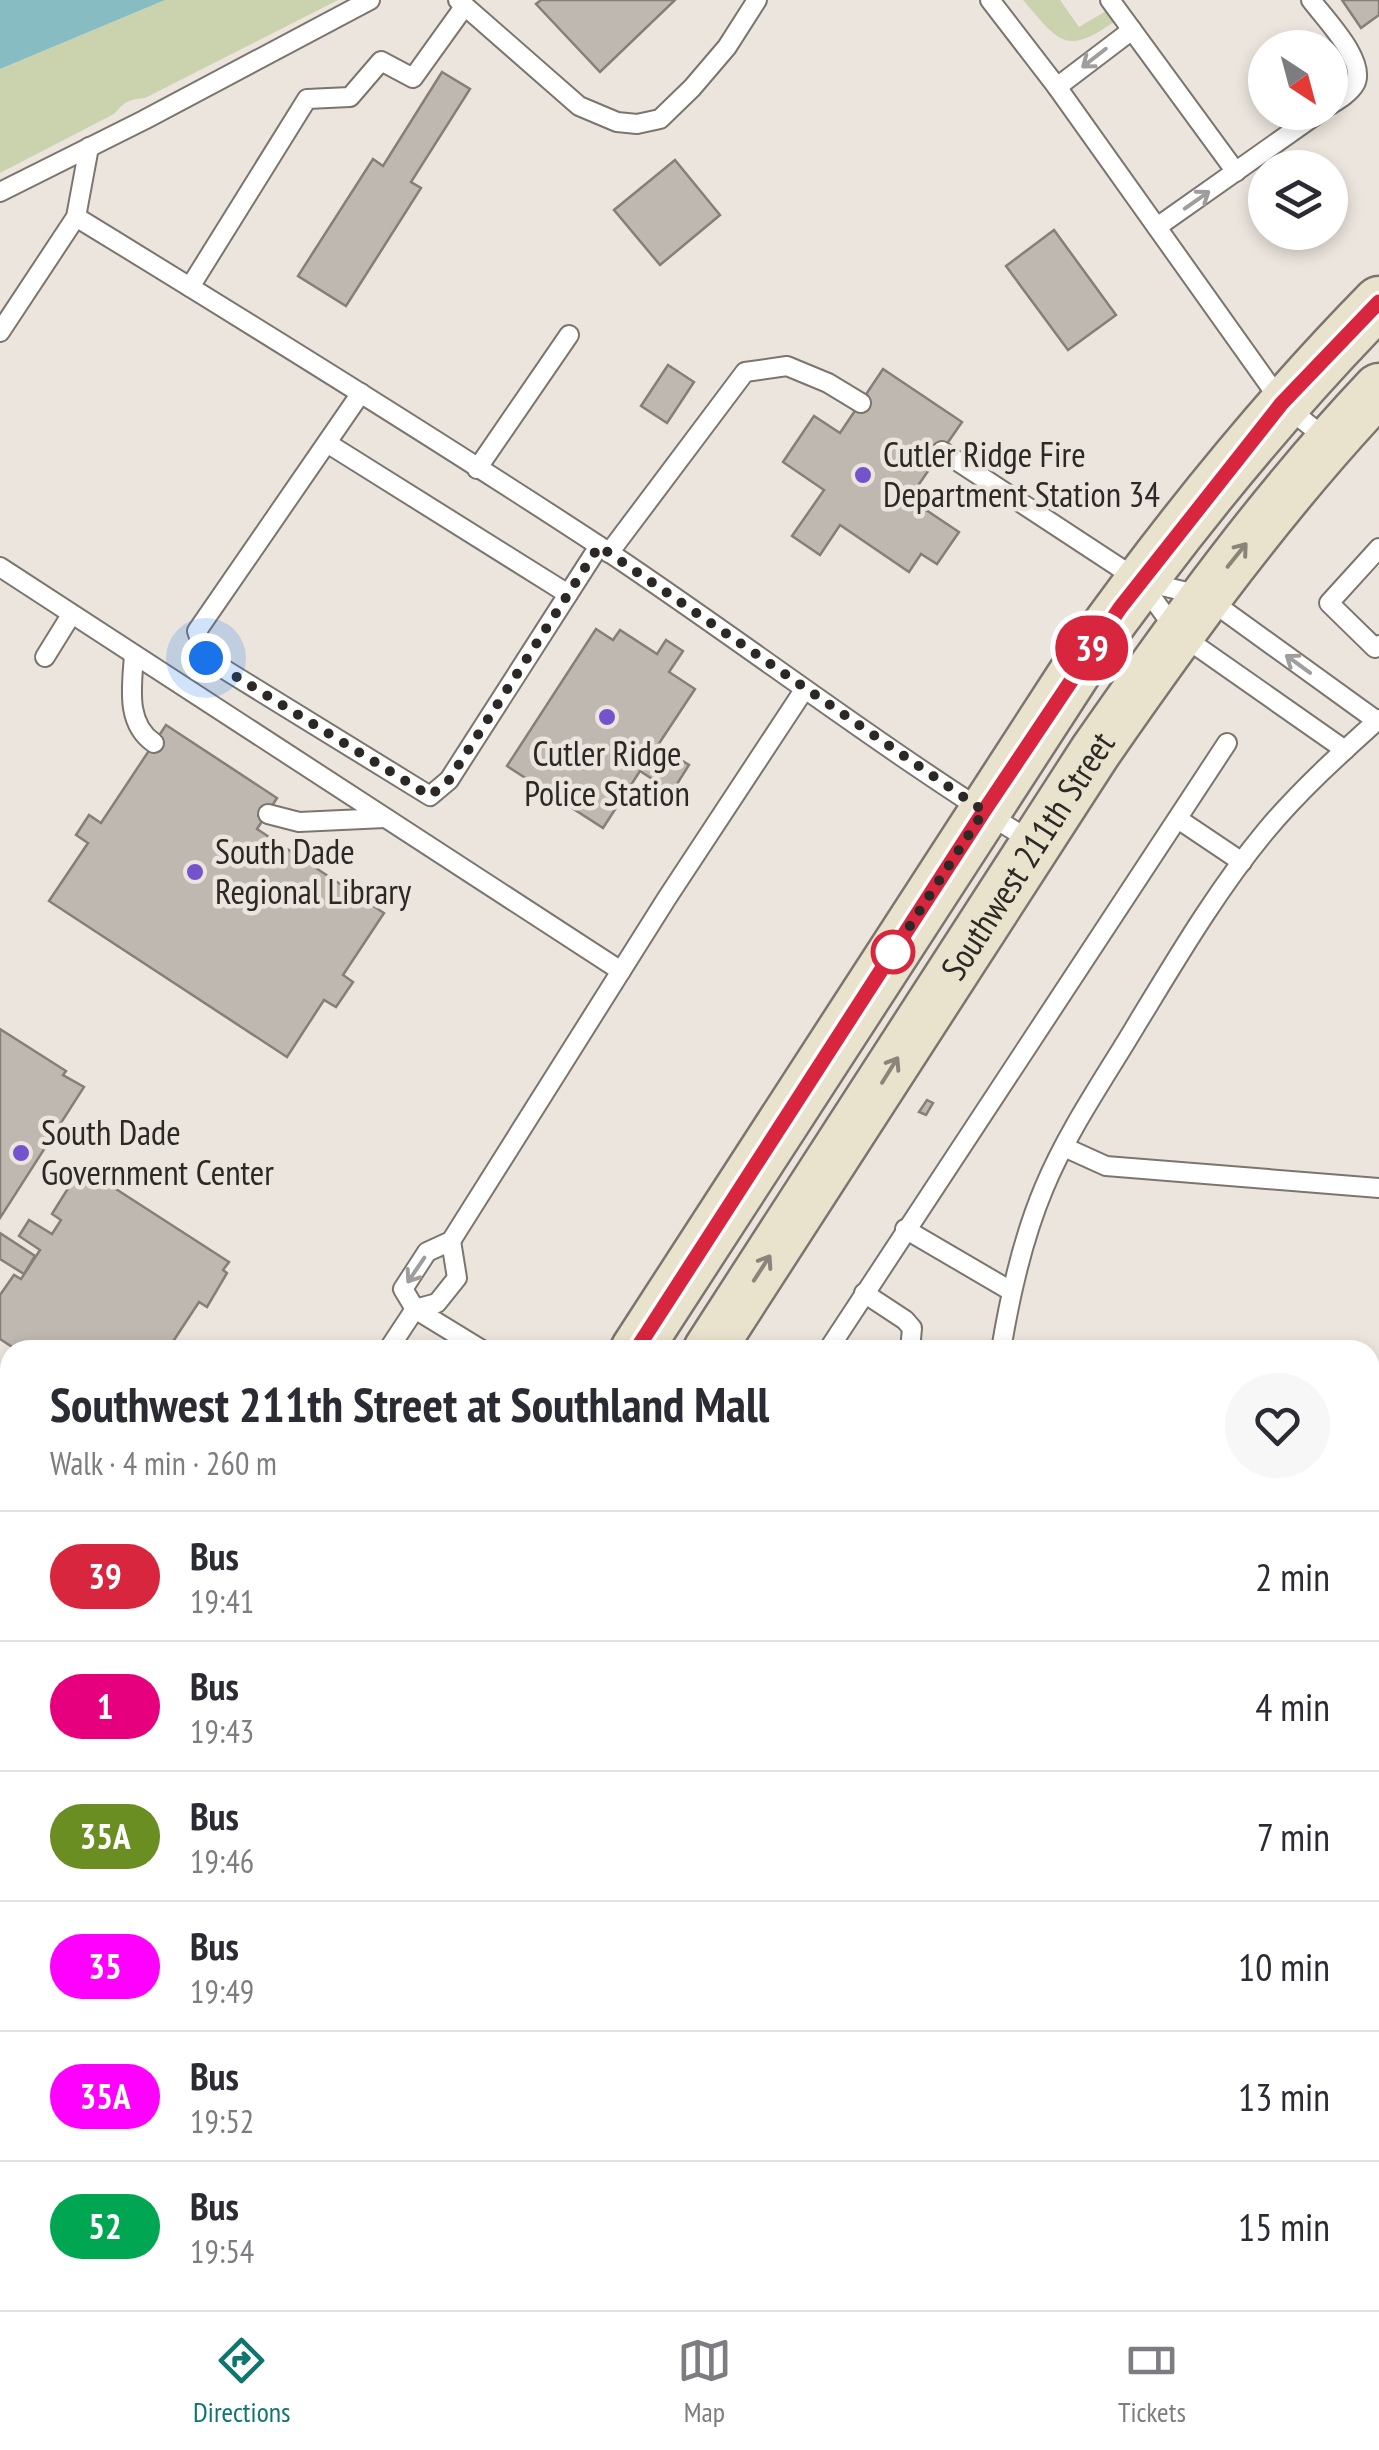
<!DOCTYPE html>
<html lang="en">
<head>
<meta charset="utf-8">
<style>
	:root { --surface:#fff; --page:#f7f7f7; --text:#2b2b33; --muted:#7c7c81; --line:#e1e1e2; --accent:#0f766e }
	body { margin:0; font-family:"PT Sans Narrow",sans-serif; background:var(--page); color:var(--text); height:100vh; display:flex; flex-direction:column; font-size:38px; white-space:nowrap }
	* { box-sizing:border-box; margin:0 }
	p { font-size:32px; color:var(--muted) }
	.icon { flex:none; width:55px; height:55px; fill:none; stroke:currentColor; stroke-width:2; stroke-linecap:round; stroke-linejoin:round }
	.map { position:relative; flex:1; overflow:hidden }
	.panel { position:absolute; left:0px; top:1340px; width:1380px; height:970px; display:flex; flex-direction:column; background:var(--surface); border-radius:30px 30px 0 0; box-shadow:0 5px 15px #0003 }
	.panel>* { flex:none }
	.badge { padding:0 20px; border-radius:32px; font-size:35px; line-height:65px }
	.needle { width:65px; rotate:144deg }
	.fabs { position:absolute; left:1248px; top:30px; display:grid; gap:20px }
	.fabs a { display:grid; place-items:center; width:100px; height:100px; border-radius:50%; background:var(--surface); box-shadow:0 5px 15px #0003; font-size:50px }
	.you { position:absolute; width:50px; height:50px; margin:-25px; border:8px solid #fff; border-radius:50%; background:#1a73e8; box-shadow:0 0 0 15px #1a73e833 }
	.map>.badge { position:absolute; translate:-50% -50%; box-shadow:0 0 0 5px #fff }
	.round { display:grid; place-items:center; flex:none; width:105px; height:105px; border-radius:52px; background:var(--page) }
	.summary { display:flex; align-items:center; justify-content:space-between; height:170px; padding:0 50px }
	h1 { font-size:48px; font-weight:700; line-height:75px }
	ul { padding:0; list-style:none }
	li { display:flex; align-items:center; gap:30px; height:130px; padding:0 50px; border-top:2px solid var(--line) }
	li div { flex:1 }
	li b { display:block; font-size:38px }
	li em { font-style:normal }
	li .badge { min-width:110px; font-weight:700; text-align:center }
	.dock { display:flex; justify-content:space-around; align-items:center; height:140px; border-top:2px solid var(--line); background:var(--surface); font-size:28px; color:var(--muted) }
	.dock a { display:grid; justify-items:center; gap:5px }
	.dock .selected { color:var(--accent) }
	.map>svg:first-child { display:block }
</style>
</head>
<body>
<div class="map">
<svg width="1379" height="2310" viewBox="0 0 1379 2310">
	<rect width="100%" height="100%" fill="#ece5de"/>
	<g fill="#cbd3ae">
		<path d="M165 0H338L145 98C127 100 126 101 114 114L0 173V69Z"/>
		<path d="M1023 0H1060L1079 27 1106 11 1114 22C1064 57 1058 40 1023 0Z"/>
		<polygon points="0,2002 10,2012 10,2132 0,2122"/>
		<polygon points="0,2227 10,2235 10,2267 0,2283"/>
		<polygon points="230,2300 332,2300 345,2310 243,2310"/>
	</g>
	<polygon fill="#86bcc2" points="0,0 165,0 0,69"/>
	<g fill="#bfb8b0" stroke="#867f79" stroke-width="2.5">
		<polygon points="541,0 675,0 600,72 536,4"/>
		<polygon points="1342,0 1379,0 1379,15 1361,28"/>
		<polygon points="442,72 470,89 411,182 421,188 346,306 298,276 373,159 383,166"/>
		<polygon points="675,160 720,215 660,265 614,210"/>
		<polygon points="1054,230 1116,315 1068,350 1006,266"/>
		<polygon points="668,365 694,382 667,423 641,406"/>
		<polygon points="883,369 962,422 917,487 927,495 920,506 959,532 937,564 921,554 909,572 840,525 820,555 792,536 824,490 783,462 814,416 840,433"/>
		<polygon points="596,629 613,640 620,630 657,654 666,640 683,651 669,672 695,689 658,745 689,765 672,792 640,771 603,828 507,766"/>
		<polygon points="166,725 277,798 257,829 384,913 343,975 353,982 336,1007 324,1000 287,1057 49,901 88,843 76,835 89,815 101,823"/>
		<polygon points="0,1029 66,1071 63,1075 84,1087 0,1218"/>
		<polygon points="927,1100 933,1103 926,1115 919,1112"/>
		<polygon points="88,1171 229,1262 223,1270 227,1273 207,1307 199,1302 174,1340 189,1350 17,1350 0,1339 0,1295 14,1275 21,1279 40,1250 19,1236 29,1220 52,1234 61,1220 52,1214 72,1182 79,1186"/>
		<polygon points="0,1233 35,1256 24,1274 0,1259"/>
		<polygon points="640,2300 1019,2300 1020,2301 1013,2310 653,2310"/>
	</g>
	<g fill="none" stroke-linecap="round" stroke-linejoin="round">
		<defs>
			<g id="lane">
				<polyline points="458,0 579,106 617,122 637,124 660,119 692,88 727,47 757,0"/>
				<polyline points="990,0 1057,87 1282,403 1330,442"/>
				<polyline points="1110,0 1236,172"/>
				<path d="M1311 0C1325 19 1367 61 1355 84 1350 93 1338 100 1330 105"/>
				<polyline points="1057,87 1132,30"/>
				<polyline points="0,192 144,120 370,0"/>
				<path d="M76 217C254 326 432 436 607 551 749 646 885 751 1031 841"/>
				<polyline points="1157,227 1320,112"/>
				<polyline points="190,287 307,99 350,97 381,61 413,78 464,7"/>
				<polyline points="0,332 76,217 89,147"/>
				<polyline points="361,393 197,631 206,658 430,796 449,780 599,546"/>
				<polyline points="327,443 568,594"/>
				<polyline points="942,451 1140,581 1178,633 1345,750"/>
				<polyline points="477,469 569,335"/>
				<polyline points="1379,548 1329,603 1375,648 1379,645"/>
				<polyline points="609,553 745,372 787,366 828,383 861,403"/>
				<polyline points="0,567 621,971"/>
				<polyline points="1145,582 1204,596 1377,721"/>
				<path d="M134 655C132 686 125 723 154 743"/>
				<polyline points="45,657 71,615"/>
				<polyline points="268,814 299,822 385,818"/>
				<polyline points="1178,819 1242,862"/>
				<polyline points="1064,1147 1106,1166 1379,1188"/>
				<polyline points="905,1229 1011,1291"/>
				<polyline points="864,1293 905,1320 912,1328 910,1350"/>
				<polyline points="388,1350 415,1309 437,1303 457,1278 451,1241"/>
				<polyline points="482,1350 415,1309 403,1289 427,1252 451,1241 667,898 804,690"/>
				<polyline points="828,1350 1227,743"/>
				<path d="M1001 1350C1010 1295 1022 1240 1044 1188 1068 1130 1106 1076 1138 1022 1177 958 1217 890 1265 832 1299 791 1339 755 1379 719"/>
				<polyline points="0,1466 10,1451"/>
				<polyline points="0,1494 10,1501"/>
				<polyline points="0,1814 10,1814"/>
				<polyline points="1370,1878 1379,1879"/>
				<polyline points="1370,2278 1379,2266"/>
				<polyline points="1370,2299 1379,2306"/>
				<polyline points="561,2300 574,2310"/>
				<polyline points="1126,2300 1140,2310"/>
			</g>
			<g id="secondary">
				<path d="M636 1350 1081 663C1172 535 1269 414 1379 302"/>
				<path id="s1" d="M709 1350 1095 752C1183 625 1273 501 1379 389"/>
				<polyline points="16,2310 22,2300"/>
				<polyline points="82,2310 88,2300"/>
			</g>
			<g id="primary">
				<polyline points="0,1893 10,1899"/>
				<polyline points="0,1977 10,1985"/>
				<polyline points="408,2300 421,2310"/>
			</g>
			<g id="highway">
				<polyline points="0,2166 10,2173"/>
				<polyline points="171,2300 183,2310"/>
			</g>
		</defs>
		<use href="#lane" stroke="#7b756e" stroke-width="22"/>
		<use href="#secondary" stroke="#7b756e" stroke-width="55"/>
		<use href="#primary" stroke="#c4c3c2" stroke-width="60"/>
		<use href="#highway" stroke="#c4c3c2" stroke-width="60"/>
		<use href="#lane" stroke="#fff" stroke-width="18"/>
		<use href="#secondary" stroke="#e9e2cc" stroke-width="50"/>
		<use href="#primary" stroke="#d4c59a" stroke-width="55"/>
		<use href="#highway" stroke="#b79e56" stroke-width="55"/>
	</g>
	<defs><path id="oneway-shaft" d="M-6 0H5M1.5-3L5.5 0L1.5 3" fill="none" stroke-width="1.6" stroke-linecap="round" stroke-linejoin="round" transform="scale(2.5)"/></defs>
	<g stroke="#a09e9d">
		<use href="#oneway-shaft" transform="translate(1094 58) rotate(142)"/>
		<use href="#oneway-shaft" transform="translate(1197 200) rotate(-35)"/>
		<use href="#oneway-shaft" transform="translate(1298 664) rotate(-144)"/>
		<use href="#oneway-shaft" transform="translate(416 1270) rotate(124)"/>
	</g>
	<g stroke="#8a8578">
		<use href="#oneway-shaft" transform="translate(1237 555) rotate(-51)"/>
		<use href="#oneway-shaft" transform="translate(890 1070) rotate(-58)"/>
		<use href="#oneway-shaft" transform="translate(762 1268) rotate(-57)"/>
	</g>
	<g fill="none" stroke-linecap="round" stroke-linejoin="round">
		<defs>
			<polyline id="line" points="636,1350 984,811 1120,608 1282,403 1379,302"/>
		</defs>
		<use href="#line" stroke="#fff" stroke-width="22"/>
		<use href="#line" stroke="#d7263d" stroke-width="15"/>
		<polyline stroke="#2b2825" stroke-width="10" stroke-dasharray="0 18" points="206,658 430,796 449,780 599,546 984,811 893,952"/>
	</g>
	<g fill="#7453cd" stroke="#ece5de" stroke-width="4">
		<circle cx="863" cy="475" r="10"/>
		<circle cx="607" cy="717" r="10"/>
		<circle cx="195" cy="872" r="10"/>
		<circle cx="21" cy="1153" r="10"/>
	</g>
	<circle fill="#fff" stroke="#d7263d" stroke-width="5" cx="893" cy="952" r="20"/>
	<g text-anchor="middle" stroke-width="9" stroke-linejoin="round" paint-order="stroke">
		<g font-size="35" fill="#2b2825" stroke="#ece5de" text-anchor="start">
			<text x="883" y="467">Cutler Ridge Fire<tspan x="883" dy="40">Department Station 34</tspan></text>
			<text x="607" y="766" text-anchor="middle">Cutler Ridge<tspan x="607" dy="40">Police Station</tspan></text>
			<text x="215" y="864">South Dade<tspan x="215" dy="40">Regional Library</tspan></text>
			<text x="41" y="1145">South Dade<tspan x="41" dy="40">Government Center</tspan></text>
		</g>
		<g font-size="35" fill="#2b2825" stroke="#ece5de">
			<text dy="12" stroke="none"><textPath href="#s1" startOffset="588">Southwest 211th Street</textPath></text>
		</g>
	</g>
</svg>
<div class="fabs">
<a><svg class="needle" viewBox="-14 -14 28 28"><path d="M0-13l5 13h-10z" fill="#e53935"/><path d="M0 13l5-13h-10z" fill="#7c7c81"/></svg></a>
<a><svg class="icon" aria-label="layers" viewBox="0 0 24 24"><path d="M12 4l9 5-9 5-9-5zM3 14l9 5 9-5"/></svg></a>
</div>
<div class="you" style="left:206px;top:658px"></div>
<b class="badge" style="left:1092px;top:648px;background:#d7263d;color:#fff">39</b>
<section class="panel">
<div class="summary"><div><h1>Southwest 211th Street at Southland Mall</h1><p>Walk · 4 min · 260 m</p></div><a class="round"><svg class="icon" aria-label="heart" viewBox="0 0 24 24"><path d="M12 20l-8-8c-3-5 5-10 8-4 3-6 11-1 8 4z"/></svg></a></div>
<ul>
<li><span class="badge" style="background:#d7263d;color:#fff">39</span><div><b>Bus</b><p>19:41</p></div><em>2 min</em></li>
<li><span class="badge" style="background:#e6007e;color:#fff">1</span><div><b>Bus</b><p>19:43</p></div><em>4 min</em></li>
<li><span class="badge" style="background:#6b8e23;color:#fff">35A</span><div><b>Bus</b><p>19:46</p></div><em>7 min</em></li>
<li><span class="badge" style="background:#f0f;color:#fff">35</span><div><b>Bus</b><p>19:49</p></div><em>10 min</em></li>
<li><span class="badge" style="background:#f0f;color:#fff">35A</span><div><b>Bus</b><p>19:52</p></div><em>13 min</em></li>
<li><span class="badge" style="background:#00a651;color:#fff">52</span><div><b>Bus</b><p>19:54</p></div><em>15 min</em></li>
</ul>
</section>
</div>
<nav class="dock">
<a class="selected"><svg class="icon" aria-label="directions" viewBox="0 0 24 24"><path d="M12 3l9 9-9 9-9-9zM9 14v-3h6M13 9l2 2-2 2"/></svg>Directions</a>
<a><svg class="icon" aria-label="map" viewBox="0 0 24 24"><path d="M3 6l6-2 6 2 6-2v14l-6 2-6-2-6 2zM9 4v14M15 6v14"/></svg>Map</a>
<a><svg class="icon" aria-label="tickets" viewBox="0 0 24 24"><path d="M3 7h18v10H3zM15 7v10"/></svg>Tickets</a>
</nav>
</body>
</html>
